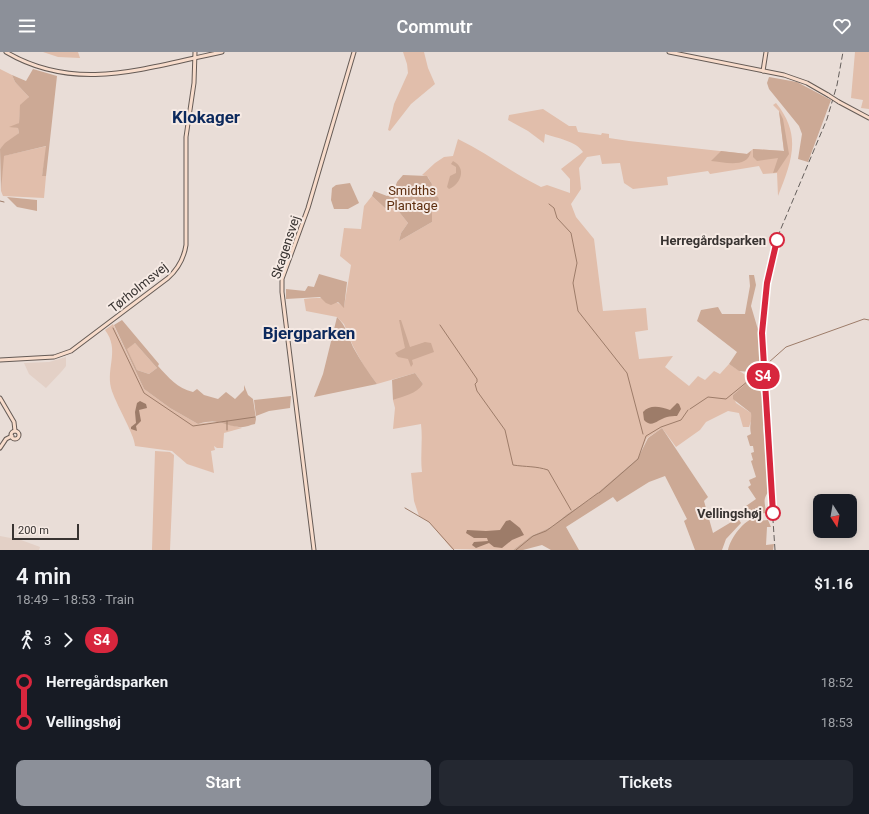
<!DOCTYPE html>
<html lang="en">
<head>
<meta charset="utf-8">
<style>
	:root { --surface:#171b24; --page:#242831; --text:#f1f3f6; --muted:#9ea1a6; --accent:#8c9099 }
	body { margin:0; font-family:Roboto,sans-serif; background:var(--page); color:var(--text); height:100vh; display:flex; flex-direction:column; font-size:15px; white-space:nowrap }
	* { box-sizing:border-box; margin:0 }
	p { font-size:13px; color:var(--muted) }
	.icon { flex:none; width:22px; height:22px; fill:none; stroke:currentColor; stroke-width:2; stroke-linecap:round; stroke-linejoin:round }
	.map { position:relative; height:498px; overflow:hidden }
	.drawer { display:flex; flex-direction:column; background:var(--surface); flex:1 }
	.drawer>* { flex:none }
	.badge { padding:0 8px; border-radius:13px; font-size:14px; line-height:26px }
	.needle { width:26px; rotate:169deg }
	.buttons { position:absolute; left:813px; top:442px; display:grid; gap:8px }
	.buttons a { display:grid; place-items:center; width:44px; height:44px; border-radius:8px; background:var(--surface); box-shadow:0 2px 10px #0003; font-size:20px }
	.scale { position:absolute; left:12px; bottom:10px; width:67px; box-sizing:border-box; padding-left:4px; border:2px solid #383331; border-top:0; font-size:11px; line-height:14px; white-space:nowrap; color:#383331; -webkit-text-stroke:3px #f6eae4; paint-order:stroke }
	.map>.badge { position:absolute; translate:-50% -50%; box-shadow:0 0 0 2px #fff }
	.legs { display:flex; align-items:center; gap:6px; height:44px; padding:0 16px; font-size:13px }
	.legs p { margin-inline-start:auto }
	.headline { display:flex; align-items:center; justify-content:space-between; height:68px; padding:0 16px }
	h1 { font-size:22px; font-weight:600; line-height:30px }
	.cta { display:flex; gap:8px; margin-top:auto; padding:8px 16px }
	.cta a { flex:1; height:46px; border-radius:8px; background:var(--accent); color:#fff; font-size:16px; font-weight:600; line-height:46px; text-align:center }
	.cta a+a { background:var(--page); color:var(--text) }
	ul { padding:0 16px; list-style:none }
	li { display:flex; align-items:center; gap:14px; height:40px; font-size:15px }
	li i { display:grid; place-items:center; width:6px; height:100%; margin:0 5px; background:currentColor }
	li i::after { content:''; width:10px; height:10px; margin:-5px; border:3px solid; border-radius:50%; background:var(--surface) }
	li p { margin-inline-start:auto }
	li:first-child i { background:linear-gradient(#0000 50%,currentColor 0) }
	li:last-child i { background:linear-gradient(currentColor 50%,#0000 0) }
	header { display:flex; justify-content:space-between; align-items:center; height:52px; padding:0 16px; background:var(--accent); color:#fff; font-size:18px; font-weight:600 }
	.map>svg:first-child { display:block }
</style>
</head>
<body>
<header><svg class="icon" aria-label="menu" viewBox="0 0 24 24"><path d="M4 6h16M4 12h16M4 18h16"/></svg>Commutr<svg class="icon" aria-label="heart" viewBox="0 0 24 24"><path d="M12 20l-8-8c-3-5 5-10 8-4 3-6 11-1 8 4z"/></svg></header>
<div class="map">
<svg width="869" height="498" viewBox="0 0 869 498">
	<rect width="100%" height="100%" fill="#e9ddd7"/>
	<g fill="#e3d0c6">
		<polygon points="66,305 66,314 62,319 46,336 29,322 24,311 49,310"/>
		<polygon points="0,484 21,488 40,495 39,498 0,498"/>
	</g>
	<g fill="#e1beab">
		<polygon points="43,0 78,0 80,6 58,5"/>
		<polygon points="403,0 424,0 428,16 435,32 411,52 390,79 388,78 394,52 408,21 407,12"/>
		<polygon points="855,0 869,0 869,57 861,56 863,48 851,46"/>
		<polygon points="0,17 12,23 15,30 29,45 20,58 19,71 14,75 18,76 19,81 0,97"/>
		<path d="M776 51C802 83 792 109 778 144L777 121 763 122 759 114 710 122 708 119 667 125 668 133 633 137 624 131 620 111 602 112 600 103 587 105 579 116 581 137 571 152 576 165 594 187 603 259 646 256 648 278 635 280 639 307 673 304 665 315 689 334 698 324 705 328 714 319 720 322 729 312 753 328 733 343 736 351 751 361 752 366 749 375H743L739 361 728 359 706 370 700 378 676 395 662 376 647 386 638 406 589 448 567 462 553 474 531 484 513 498 452 497 429 470 419 464 414 449 411 421 422 420C420 403 423 389 421 372L393 377 395 356 393 348 423 332 415 321 377 332 365 316 353 294 344 272 337 265 306 259 304 247C319 245 332 245 344 255L351 213 340 204 344 176 361 177 364 154 372 144 385 156H396L408 171 401 181 399 189 432 170V156L439 148 430 142 432 132 428 125 422 123 435 111 444 105 453 104 458 87C487 101 512 121 541 135L547 133 570 141V127L561 117 583 100C576 89 557 86 545 82L544 91 528 79 508 68 509 63 543 57 569 74H576L578 80 601 83 602 81 609 82V86L629 89 747 102 753 97 784 99 779 59 773 53Z"/>
		<polygon points="47,94 42,124 46,124 44,146 3,144 1,139 3,104"/>
		<path d="M113 272 144 337 170 356 198 372C214 368 226 371 242 376L224 381 223 396H217L214 394 215 398 211 399 214 421 187 412 172 399 135 394C135 383 115 351 111 336 106 315 120 298 105 278Z"/>
		<polygon points="135,291 157,316 149,322 137,318 126,296"/>
		<polygon points="155,399 170,400 174,403 170,498 152,498"/>
	</g>
	<g fill="#cca995" fill-rule="evenodd">
		<polygon points="33,17 57,24 46,124 42,124 46,94 4,104 1,139 0,97 5,91 19,81 18,76 9,75 19,71 20,53 29,45 15,30 12,23 26,29"/>
		<polygon points="769,25 797,30 831,48 808,110 798,107 802,82 799,74 769,37 767,31"/>
		<polygon points="779,59 783,67 789,102 777,120 773,121 778,106 757,109 753,105 753,97 784,99"/>
		<path d="M721 99 747 102 751 99C748 117 724 110 711 109Z"/>
		<path d="M453 109C467 116 461 132 449 137L447 135 450 124 456 121V115L451 112Z"/>
		<polygon points="403,123 427,124 432,132 430,142 438,145 439,148 432,156 432,170 399,189 401,181 408,171 396,156 385,156 372,144 374,139 387,144 393,141 397,130"/>
		<polygon points="350,131 359,151 348,157 334,157 331,148 332,136 336,133"/>
		<polygon points="7,145 37,148 37,159 17,155"/>
		<polygon points="319,222 347,230 344,256 338,250 331,253 326,251 320,245 286,247 286,237 305,239 308,234 314,235"/>
		<polygon points="749,223 754,223 756,233 751,254 759,281 761,321 739,319 729,312 737,300 697,269 701,258 718,255 722,262 745,262 750,234"/>
		<path d="M337 265C346 274 348 283 353 295 360 308 368 320 377 332L314 345 323 322Z"/>
		<path d="M122 268 159 312 158 314C169 326 177 336 193 340L197 337 204 343 218 347 226 340 235 347 244 338V333L248 343 253 347 256 367 255 372C250 373 244 376 239 375 221 373 219 366 198 372L170 356 144 337 114 273ZM135 291 157 316 149 322 137 318 127 297Z"/>
		<polygon points="399,268 401,268 410,295 425,290 431,291 434,300 412,308 413,312 411,315 408,307 398,305 395,301 405,296"/>
		<path d="M415 321 423 332C416 342 404 344 393 348L392 328Z"/>
		<path d="M756 323 761 326 759 334 763 349V367L766 371 763 374 770 438C762 447 765 450 766 461L756 462 744 467 741 464 749 459 746 454 756 447 748 435 751 433 749 428 756 425 751 409 753 408 751 401 754 400 753 394H750L747 384 751 382C749 373 752 370 751 361L733 347V343Z"/>
		<polygon points="291,344 290,356 269,359 256,364 254,348"/>
		<polygon points="662,376 708,445 704,449 713,481 738,466 741,471 726,487 722,498 695,498 684,469 687,467 665,424 649,430 617,450 613,445 566,475 579,498 551,498 542,493 523,498 513,498 531,484 553,474 567,462 589,448 638,406 648,386"/>
		<path d="M756 465 758 469 768 468 771 475H767L766 493 774 492 773 498H728C731 485 743 469 756 465Z"/>
	</g>
	<g fill="#9d7c69">
		<polygon points="140,349 146,352 147,356 139,358 141,369 136,374 137,379 131,377 131,375 136,371 135,360 137,351"/>
		<path d="M677 351 679 352 681 357 677 364C674 364 670 364 667 365 658 367 652 377 644 368L643 360C650 352 661 355 670 358Z"/>
		<polygon points="510,468 520,476 524,483 512,488 502,496 494,495 489,491 476,496 472,493 474,490 488,489 487,486 474,486 466,481 467,478 486,479 500,478 506,469"/>
	</g>
	<g fill="none" stroke-linecap="round" stroke-linejoin="round">
		<g stroke="#9d7c69" stroke-width="1">
			<polyline points="0,149 4,150"/>
			<polyline points="549,152 554,156 557,166 571,181 577,211 573,231 578,259 627,321 643,382"/>
			<path d="M440 273 477 327V330L475 332 477 339 505 378 513 413C526 415 536 414 548 418L571 458"/>
			<polyline points="113,276 144,341 193,374 255,365"/>
			<polyline points="754,324 762,324"/>
			<polyline points="767,324 769,323 768,311 786,295 864,267 869,268"/>
			<polyline points="690,357 708,345 726,347 753,325"/>
			<polyline points="227,369 227,378"/>
			<polyline points="599,441 638,407 646,384 661,375 681,368 688,358"/>
			<polyline points="405,456 429,470 454,498"/>
			<polyline points="516,498 533,484 546,479 598,441"/>
		</g>
		<defs>
			<g id="secondary">
				<path d="M6 0C77 42 147 15 222 0"/>
				<polyline points="669,0 784,23 807,31 828,43"/>
				<polyline points="763,19 766,0"/>
				<polyline points="839,50 869,66"/>
				<path d="M0 308 54 305 71 299 168 226C178 217 184 206 186 193V85L194 31 195 0"/>
				<polyline points="0,346 14,370 15,379"/>
				<circle cx="15" cy="383" r="4"/>
				<polyline points="0,396 6,387 12,384"/>
				<polyline points="314,498 282,240 282,227 308,156 354,0"/>
			</g>
		</defs>
		<use href="#secondary" stroke="#655b56" stroke-width="5"/>
		<use href="#secondary" stroke="#f8dccb" stroke-width="3"/>
		<polyline stroke="#645e5b" stroke-width="1" stroke-dasharray="6 3" stroke-linecap="butt" points="775,498 762,304 765,244 777,186 827,67 837,33 843,0"/>
		<defs>
			<polyline id="secondary-bridge" points="828,43 839,50"/>
		</defs>
		<use href="#secondary-bridge" stroke="#655b56" stroke-width="5" stroke-linecap="butt"/>
		<use href="#secondary-bridge" stroke="#f8dccb" stroke-width="3"/>
	</g>
	<g fill="none" stroke-linecap="round" stroke-linejoin="round">
		<defs>
			<polyline id="line-1" points="773,461 762,281 767,231 777,188"/>
		</defs>
		<use href="#line-1" stroke="#fff" stroke-width="9"/>
		<use href="#line-1" stroke="#d7263d" stroke-width="6"/>
	</g>
	<g fill="#fff" stroke="#d7263d" stroke-width="2">
		<circle cx="777" cy="188" r="7"/>
		<circle cx="773" cy="461" r="7"/>
	</g>
	<g text-anchor="middle" stroke-width="4" stroke-linejoin="round" paint-order="stroke">
		<g font-size="13" fill="#5e2f10" stroke="#f6eae4">
			<text x="412" y="143">Smidths<tspan x="412" dy="15">Plantage</tspan></text>
		</g>
		<g font-size="13" font-weight="bold" fill="#383331" stroke="#f6eae4" text-anchor="end">
			<text x="766" y="193">Herregårdsparken</text>
			<text x="762" y="466">Vellingshøj</text>
		</g>
		<g font-size="13" fill="#383331" stroke="#f6eae4">
			<text transform="translate(285 195) rotate(-72)" y="5">Skagensvej</text>
			<text transform="translate(138 235) rotate(-39)" y="5">Tørholmsvej</text>
		</g>
		<g font-size="17" font-weight="bold" fill="#0c295d" stroke="#f6eae4">
			<text x="206" y="71">Klokager</text>
			<text x="309" y="287">Bjergparken</text>
		</g>
	</g>
</svg>
<div class="buttons">
<a><svg class="needle" viewBox="-14 -14 28 28"><path d="M0-13l5 13h-10z" fill="#e53935"/><path d="M0 13l5-13h-10z" fill="#9ea1a6"/></svg></a>
</div>
<div class="scale">200 m</div>
<b class="badge" style="left:763px;top:324px;background:#d7263d;color:#fff">S4</b>
</div>
<section class="drawer">
<div class="headline"><div><h1>4 min</h1><p>18:49 – 18:53 · Train</p></div><b>$1.16</b></div>
<div class="legs"><svg class="icon" aria-label="walk" viewBox="0 0 24 24"><circle cx="13" cy="4" r="2"/><path d="M13 8l-2 6 4 7M11 14l-3 7M7 12l3-4h3l4 4"/></svg>3<svg class="icon" aria-label="forward" viewBox="0 0 24 24"><path d="M9 5l7 7-7 7"/></svg><b class="badge" style="background:#d7263d;color:#fff">S4</b></div>
<ul>
<li><i style="color:#d7263d"></i><b>Herregårdsparken</b><p>18:52</p></li>
<li><i style="color:#d7263d"></i><b>Vellingshøj</b><p>18:53</p></li>
</ul>
<div class="cta"><a>Start</a><a>Tickets</a></div>
</section>
</body>
</html>
